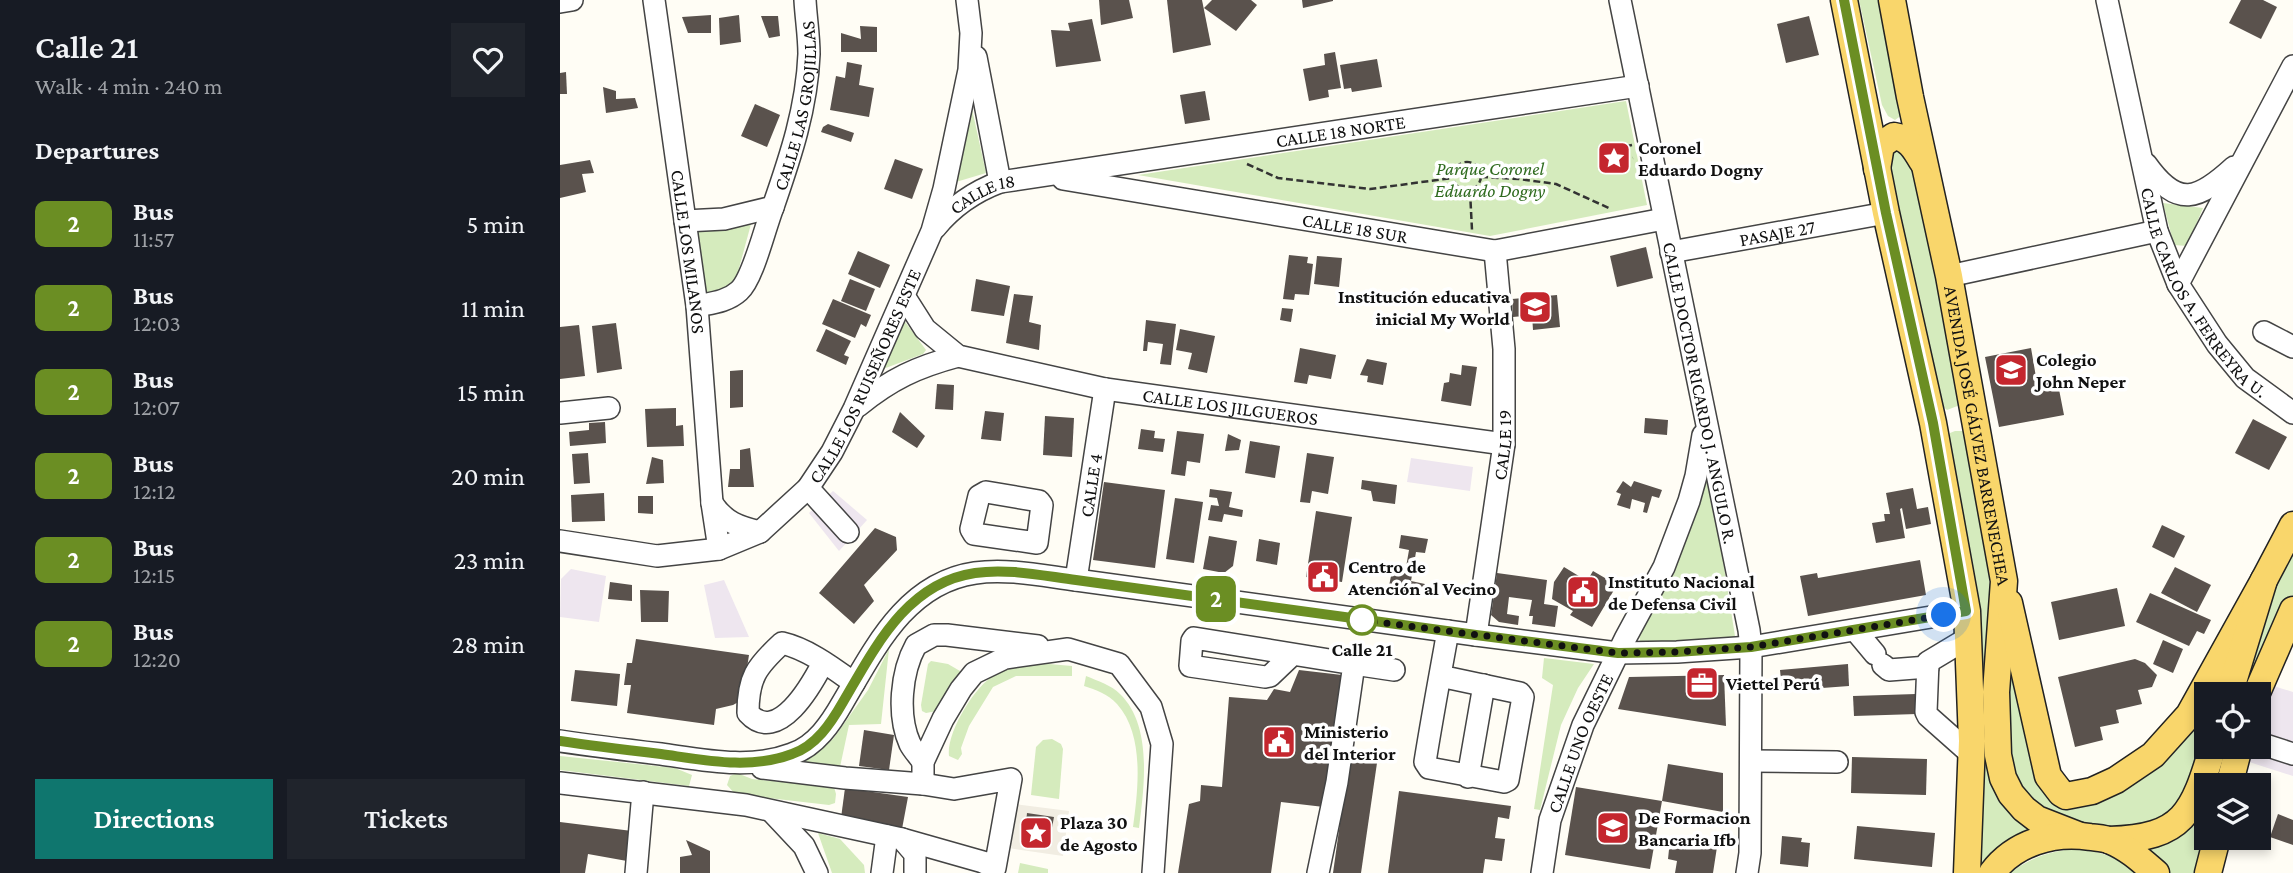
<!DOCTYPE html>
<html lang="en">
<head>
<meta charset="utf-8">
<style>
	:root { --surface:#171b24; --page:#20242c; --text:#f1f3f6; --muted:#9ea1a6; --accent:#0f766e }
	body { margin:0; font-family:"Crimson Pro",serif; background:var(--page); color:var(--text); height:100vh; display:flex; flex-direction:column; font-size:26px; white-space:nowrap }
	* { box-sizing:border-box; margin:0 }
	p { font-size:23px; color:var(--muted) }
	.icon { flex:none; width:38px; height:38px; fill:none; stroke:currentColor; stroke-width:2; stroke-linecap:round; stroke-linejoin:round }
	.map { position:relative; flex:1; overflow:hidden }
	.panel { display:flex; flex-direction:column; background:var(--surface); width:560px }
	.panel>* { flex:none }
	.badge { padding:0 14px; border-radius:10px; font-size:24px; line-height:46px }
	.buttons { position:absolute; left:1634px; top:682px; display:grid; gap:14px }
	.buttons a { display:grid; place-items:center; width:77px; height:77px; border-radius:0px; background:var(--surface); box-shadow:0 4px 10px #0003; font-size:35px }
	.you { position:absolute; width:35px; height:35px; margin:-18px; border:5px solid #fff; border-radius:50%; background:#1a73e8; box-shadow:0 0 0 10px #1a73e833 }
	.map>.badge { position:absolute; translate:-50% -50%; box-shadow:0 0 0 4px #fff }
	h2 { padding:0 35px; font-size:26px; line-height:63px }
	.round { display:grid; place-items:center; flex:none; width:74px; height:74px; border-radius:0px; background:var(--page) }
	.summary { display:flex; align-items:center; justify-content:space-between; height:119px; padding:0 35px }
	h1 { font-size:33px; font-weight:600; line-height:52px }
	.action { display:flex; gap:14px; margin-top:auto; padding:14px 35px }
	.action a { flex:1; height:80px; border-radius:0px; background:var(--accent); color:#fff; font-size:28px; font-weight:600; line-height:80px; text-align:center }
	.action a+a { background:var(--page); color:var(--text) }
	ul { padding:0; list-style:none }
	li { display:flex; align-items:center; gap:21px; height:84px; padding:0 35px }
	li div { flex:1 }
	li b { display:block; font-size:26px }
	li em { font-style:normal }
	li .badge { min-width:77px; font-weight:700; text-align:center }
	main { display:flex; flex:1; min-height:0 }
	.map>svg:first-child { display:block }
</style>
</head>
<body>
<main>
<section class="panel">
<div class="summary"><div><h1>Calle 21</h1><p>Walk · 4 min · 240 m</p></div><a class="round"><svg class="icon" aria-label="heart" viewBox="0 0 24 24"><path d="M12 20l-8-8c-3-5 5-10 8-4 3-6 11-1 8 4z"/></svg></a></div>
<h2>Departures</h2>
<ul>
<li><span class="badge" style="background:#6b8e23;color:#fff">2</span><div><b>Bus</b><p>11:57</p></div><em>5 min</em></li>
<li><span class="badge" style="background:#6b8e23;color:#fff">2</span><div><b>Bus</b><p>12:03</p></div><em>11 min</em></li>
<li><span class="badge" style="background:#6b8e23;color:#fff">2</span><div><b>Bus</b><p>12:07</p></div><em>15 min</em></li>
<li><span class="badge" style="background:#6b8e23;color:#fff">2</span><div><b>Bus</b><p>12:12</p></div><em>20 min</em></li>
<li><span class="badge" style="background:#6b8e23;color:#fff">2</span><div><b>Bus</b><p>12:15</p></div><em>23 min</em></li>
<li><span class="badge" style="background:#6b8e23;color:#fff">2</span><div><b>Bus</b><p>12:20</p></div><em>28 min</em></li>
</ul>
<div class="action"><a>Directions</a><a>Tickets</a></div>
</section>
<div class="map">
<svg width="1733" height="873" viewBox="0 0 1733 873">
	<rect width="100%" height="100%" fill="#fffdf5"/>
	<g fill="#eee6ef">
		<polygon points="851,458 913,467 910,491 847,482"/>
		<polygon points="273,491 307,520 279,551 249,513"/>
		<polygon points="11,569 46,576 39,622 0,617 1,579"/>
		<polygon points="164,580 189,637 155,638 144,585"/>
		<polygon points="1710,685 1733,692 1733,776 1686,761 1691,747 1699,747 1699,720"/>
	</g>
	<g fill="#d5ebbd">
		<polygon points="1299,0 1319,0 1342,105 1342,115 1335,120 1328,116 1322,105"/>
		<polygon points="1066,101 1087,205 930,236 578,175"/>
		<polygon points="412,109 426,173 396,182"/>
		<polygon points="1331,147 1350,155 1403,396 1400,405 1387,410 1379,403 1323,170"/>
		<polygon points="1603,203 1643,208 1627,246 1614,245"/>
		<polygon points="160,221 191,224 175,283 158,293 141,296 136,231"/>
		<polygon points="343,319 366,350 363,354 323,369 321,365"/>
		<path d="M1395 431H1404L1427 549 1432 611 1434 783C1442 811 1451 816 1473 832L1429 858 1417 871 1384 442 1390 433Z"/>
		<polygon points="1146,478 1148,478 1151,485 1175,636 1169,642 1083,643 1080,641 1079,633"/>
		<polygon points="1733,549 1733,596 1704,654 1691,695 1678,695 1711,596"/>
		<polygon points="1451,637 1508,801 1647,711 1647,740 1633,779 1619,800 1602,818 1593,823 1546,829 1494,816 1466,794 1455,777 1445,743"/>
		<polygon points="329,649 321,724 289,725 280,767 243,763 273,739 308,690"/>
		<polygon points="984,658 1034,664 1018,688 1001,725 980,810 974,809 993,685 982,678"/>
		<polygon points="371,661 388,664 400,671 400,675 377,711 366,713 362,711 361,705 368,664"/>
		<path d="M489 664 512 666V676H456L433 687 409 726 401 748 402 754 398 760 389 756C386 733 415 685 436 674 453 666 471 665 489 664Z"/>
		<path d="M526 676C538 681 551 685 560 694 593 726 584 788 579 828L573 827C578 790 585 735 557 704 548 694 536 690 524 686Z"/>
		<polygon points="492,739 501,744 503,749 499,799 471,795 476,747 483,740"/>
		<polygon points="0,756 115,768 132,775 129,786 0,770"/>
		<polygon points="177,773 192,779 274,787 276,794 275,803 269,805 175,794 167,785 170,776"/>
		<path d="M1647 797V838L1638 873H1611L1581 847C1616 840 1635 835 1647 797Z"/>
		<polygon points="258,833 280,839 304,865 305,873 272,873"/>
		<path d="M1515 849C1540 851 1558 857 1578 873H1450C1470 858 1490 851 1515 849Z"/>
		<polygon points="460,863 488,869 488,873 458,873"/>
	</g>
	<polygon fill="#f1ede2" points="454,804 509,811 503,856 448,848"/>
	<g fill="#5a524d">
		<polygon points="539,0 569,0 573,18 541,25"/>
		<polygon points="607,0 642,0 651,45 613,53"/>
		<polygon points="652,0 691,0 697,5 676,31 644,8"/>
		<polygon points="742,0 773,0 773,1 743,8"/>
		<polygon points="1681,0 1703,0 1717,7 1701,39 1669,23"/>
		<polygon points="151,15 151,33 128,33 122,17"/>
		<polygon points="179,15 181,42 160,45 159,18"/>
		<polygon points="201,16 218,16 220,36 209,38"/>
		<polygon points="1249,16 1259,55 1226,63 1217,24"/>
		<polygon points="532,19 541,61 496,67 491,30 510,31 508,23"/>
		<polygon points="300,26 317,27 317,52 281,52 281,33 301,39"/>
		<polygon points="775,52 781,88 768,90 769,97 749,101 743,69 765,65 764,54"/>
		<polygon points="817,59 822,87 792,92 791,88 784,89 780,65"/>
		<polygon points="287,62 302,65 299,85 314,88 309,117 270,110 276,76 285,78"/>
		<polygon points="6,72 7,94 0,94 0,73"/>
		<polygon points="43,87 56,91 56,99 75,98 78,108 46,113"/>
		<polygon points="645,91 650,120 625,124 620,95"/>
		<polygon points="195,104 220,115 207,147 181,136"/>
		<polygon points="268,124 294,133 291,142 261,132 263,127"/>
		<polygon points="335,159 363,169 352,199 324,189"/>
		<polygon points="30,160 34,173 22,174 26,192 0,198 0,165"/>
		<polygon points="1086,247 1093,278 1057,287 1050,256"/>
		<polygon points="298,251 330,265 320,288 288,274"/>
		<polygon points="729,255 748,257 747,263 753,264 749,295 735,294 734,300 723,299"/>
		<polygon points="757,256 782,258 779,287 754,284"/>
		<polygon points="290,279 315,289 306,311 281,301"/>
		<polygon points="416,279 450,286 444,316 411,311"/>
		<polygon points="454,294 473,296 469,322 481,325 479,350 446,343"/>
		<polygon points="997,295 1000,327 973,330 972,315 953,317 952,299"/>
		<polygon points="273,299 311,315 306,327 301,324 295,338 262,324"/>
		<polygon points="722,308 733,309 731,322 720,320"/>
		<polygon points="586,320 616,324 611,365 600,364 603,344 588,342 587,351 583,351"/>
		<polygon points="56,323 62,369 37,373 32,326"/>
		<polygon points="19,325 25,376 0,379 0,327"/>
		<polygon points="266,329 291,341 284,355 289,357 286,365 256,351"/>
		<polygon points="620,329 655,336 647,373 628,369 632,353 616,350"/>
		<polygon points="740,348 776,355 771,379 749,375 747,384 734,382"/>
		<polygon points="1471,348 1477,383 1497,379 1504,415 1439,427 1425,357"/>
		<polygon points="807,359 827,363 823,385 807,382 808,376 800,375"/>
		<polygon points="902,365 917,367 911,406 881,401 884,383 889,382 890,373 901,375"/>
		<polygon points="183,370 183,407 170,408 170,371"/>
		<polygon points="377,384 394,385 393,410 375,409"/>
		<polygon points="116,408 116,426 123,425 124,446 87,447 85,409"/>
		<polygon points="425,411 444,413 441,441 421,439"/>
		<polygon points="340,412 365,436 357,448 332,432"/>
		<polygon points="485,416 514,418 512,457 483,455"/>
		<polygon points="1085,418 1108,420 1107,435 1084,433"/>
		<polygon points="1693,419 1727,437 1709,470 1675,453"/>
		<polygon points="45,422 46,443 10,446 9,432 29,430 29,423"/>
		<polygon points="581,429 595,431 594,438 605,439 603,452 578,449"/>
		<polygon points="617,431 644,434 640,463 627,461 625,476 611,474"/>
		<polygon points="668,434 681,440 679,450 665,451"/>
		<polygon points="690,441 720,446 715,478 685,473"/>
		<polygon points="190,448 194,487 168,487 170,469 180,469 180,450"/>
		<polygon points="28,453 30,483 14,484 12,454"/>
		<polygon points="747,453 774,457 768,494 752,491 750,503 740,502"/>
		<polygon points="92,457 103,460 104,483 86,484"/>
		<polygon points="802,480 837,485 835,504 813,501 811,491 801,489"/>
		<polygon points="1063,481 1071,487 1074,481 1102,490 1099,498 1092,496 1087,513 1083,512 1085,503 1072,499 1070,509 1057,505 1061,494 1056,492"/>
		<polygon points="544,482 605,490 595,568 533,560"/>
		<polygon points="1353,488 1357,509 1368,507 1371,524 1346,529 1342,508 1340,509 1345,538 1316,543 1312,523 1325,521 1324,514 1330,514 1326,493"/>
		<polygon points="650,489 672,492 669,507 683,510 682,517 664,514 662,522 648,520 651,505 659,506 657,498 649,497"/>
		<polygon points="44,493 45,521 12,522 11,495"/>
		<polygon points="78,496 93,496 93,514 78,513"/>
		<polygon points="615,498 643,502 634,563 606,559"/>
		<polygon points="756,511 792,517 782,582 746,577"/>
		<polygon points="1602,525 1625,536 1614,558 1592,547"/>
		<polygon points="315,528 336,537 337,550 304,585 314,601 294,624 259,593"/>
		<polygon points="841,535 868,539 865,553 856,552 851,581 865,584 863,597 828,591 832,571 845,573 849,550 839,548"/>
		<polygon points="649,536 677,541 673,566 664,573 643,569"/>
		<polygon points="699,539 720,543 717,565 696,561"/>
		<polygon points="1360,560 1366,595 1248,616 1240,576 1257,573 1258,578"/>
		<polygon points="1004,567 1027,581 1033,571 1057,585 1032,627 1010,615 1013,611 992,599 994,582"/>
		<polygon points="1615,567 1651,585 1637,612 1601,593"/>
		<polygon points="937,573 987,580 984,604 998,606 995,627 972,624 973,616 969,616 972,600 949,597 947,614 959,616 958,625 939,622 931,615"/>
		<polygon points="50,582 72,585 72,601 48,599"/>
		<polygon points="1557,588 1565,626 1499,640 1491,602"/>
		<polygon points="80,590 109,591 108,622 81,622"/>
		<polygon points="1590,593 1651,620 1644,634 1637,631 1629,646 1576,622"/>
		<polygon points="76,639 189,655 182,700 173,705 156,709 154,725 67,713 71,685 64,685 67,663 72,663"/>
		<polygon points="1603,640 1623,649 1613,673 1593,664"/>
		<polygon points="1575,659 1585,663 1597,675 1592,687 1578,690 1582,704 1556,710 1559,723 1540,727 1543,740 1515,747 1498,677"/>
		<polygon points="1288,664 1289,686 1222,691 1220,670"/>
		<polygon points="15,670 60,674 57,706 11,701"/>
		<polygon points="739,670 782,675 764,807 721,802 711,873 618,873 629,804 640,801 641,785 662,787 669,697 707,700 714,689 730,692"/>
		<polygon points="1164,675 1166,726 1058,709 1069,677"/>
		<polygon points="1356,694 1357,714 1294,716 1293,696"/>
		<polygon points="304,730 334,735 329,770 299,766"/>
		<polygon points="1292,757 1367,759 1366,795 1291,793"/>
		<polygon points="789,759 817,763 801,873 773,873"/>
		<polygon points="1108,764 1163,773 1163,812 1102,801"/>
		<polygon points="1016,787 1102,801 1090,869 1005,855"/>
		<polygon points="285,788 348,797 342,829 281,818"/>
		<polygon points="839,791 951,806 949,819 938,817 935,838 945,839 942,861 925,859 923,873 828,873"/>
		<polygon points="467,813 494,817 489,844 464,841"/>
		<polygon points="1718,814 1733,820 1733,845 1710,837"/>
		<polygon points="0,822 72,831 67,861 28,854 25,873 0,873"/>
		<polygon points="1297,826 1375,833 1372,867 1294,859"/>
		<polygon points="1222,836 1242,838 1241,842 1250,843 1248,867 1220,864"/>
		<polygon points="126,840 150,851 150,873 120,873 120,857 132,855"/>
		<polygon points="1110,840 1157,847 1153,873 1115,873 1117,861 1108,859"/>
	</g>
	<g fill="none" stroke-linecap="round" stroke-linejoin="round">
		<defs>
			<g id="minor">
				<path id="s1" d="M94 0 137 306 152 503 159 549"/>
				<path id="s2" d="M1060 0 1189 630 1191 647 1190 853 1187 873"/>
				<path id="s3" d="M1547 0 1597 231 1618 284 1657 344 1685 378 1733 413"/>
				<polyline points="0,2 12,0"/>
				<polyline points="416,57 440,182"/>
				<path d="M1586 164C1618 209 1638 200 1674 167"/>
				<path id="s4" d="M503 179 935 251 1104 219"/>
				<path id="s5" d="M125 221 164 219 213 207C230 158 247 108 249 54 249 36 246 18 245 0"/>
				<path id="s6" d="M375 228C393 206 413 192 440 182L1078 86"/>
				<path id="s7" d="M1111 252 1326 213"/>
				<polyline points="1389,276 1597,231"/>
				<polyline points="1618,284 1733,66"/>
				<path id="s8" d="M344 296 365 329 398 356 545 389 944 444"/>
				<path d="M137 306C151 303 167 302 179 291 193 279 205 227 213 207"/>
				<polyline points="1704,332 1733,347"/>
				<path d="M298 406C331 379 357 367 398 356"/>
				<polyline points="0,413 49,408"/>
				<polyline points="248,488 288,532"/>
				<polygon points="426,492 479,501 482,505 477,543 414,534 411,529 419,496"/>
				<path d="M152 503C164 522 179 527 200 532"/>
				<path id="s9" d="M0 541 97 556 159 549 200 532 248 488 272 452 294 409 372 231 384 189 409 70 411 33 407 0"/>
				<path id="s10" d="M516 580 545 389"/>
				<polyline points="1295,630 1315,654"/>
				<path id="s11" d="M916 635 944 444V349L935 251"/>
				<polyline points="1408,638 1368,662 1366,712 1368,716 1412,755"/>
				<polyline points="731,656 710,676 705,677 630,666 632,641 634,638 794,664 777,782 758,873"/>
				<path d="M263 663C252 684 218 746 188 713 188 678 196 667 222 643 248 649 273 668 294 683"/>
				<polyline points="794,664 834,670"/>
				<polyline points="1323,665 1329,670 1368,667"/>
				<path d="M880 676 960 693 963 697 948 780 944 782 869 768 865 762C872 718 880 675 888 631"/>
				<path d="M0 741C34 746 67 750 101 754 144 760 190 770 232 754 256 746 271 723 283 702 315 648 346 583 415 573 447 568 484 576 516 580L916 635 1058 653 1117 652 1191 647 1407 611"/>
				<polyline points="1699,743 1733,754"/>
				<polyline points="1191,761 1277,762"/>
				<path d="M363 762C359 756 353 750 350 744 337 715 341 672 356 645L374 635H387L478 646"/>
				<polyline points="202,768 285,778 363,784 363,762 383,719 401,689 414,673 445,658 508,649 559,664 591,707 602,744 593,873"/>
				<polyline points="908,777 924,685"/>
				<polyline points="0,783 186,805 342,839 355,854 355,873"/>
				<polyline points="213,813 244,846 257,873"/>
				<polyline points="342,839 423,862 435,868 451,779 394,789 363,784"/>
				<polyline points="76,873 83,792"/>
				<polyline points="322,873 327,836"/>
				<path id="s12" d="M982 873 990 820 1023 725 1065 639 1104 567 1129 501 1136 476 1143 435"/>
			</g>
			<g id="major">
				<polyline points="1284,0 1326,213 1373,423 1407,611 1412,741 1407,873"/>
				<path id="s13" d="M1332 0 1350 97 1389 276 1444 581 1436 692 1438 755 1443 778 1451 794 1464 809 1477 819 1518 835"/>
				<path d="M1317 169 1321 145 1334 136C1349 138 1355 149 1362 161"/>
				<polyline points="1449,603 1488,776 1501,793 1506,796 1532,791 1556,780 1593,755 1629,715 1704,580"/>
				<polyline points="1669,695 1704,580 1733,525"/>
				<polyline points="1696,695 1733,610"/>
				<polyline points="1669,786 1679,747"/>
				<path d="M1549 840C1624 838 1633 813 1653 747"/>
				<path d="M1432 873C1454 843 1494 831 1530 837 1537 838 1545 838 1551 841 1568 848 1582 861 1596 873"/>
				<polyline points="1648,873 1657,838"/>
			</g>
		</defs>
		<use href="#minor" stroke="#444" stroke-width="24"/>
		<use href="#major" stroke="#222" stroke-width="29"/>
		<g stroke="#333" stroke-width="2.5" stroke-dasharray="7 3.5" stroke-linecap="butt">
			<polyline points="1072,145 1047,150 1049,163 1073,158"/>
			<circle cx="907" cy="176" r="14"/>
			<polyline points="687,164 718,178 810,189 892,178"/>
			<polyline points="921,177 959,179 996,184 1051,209"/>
			<polyline points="910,191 912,230"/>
		</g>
		<use href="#minor" stroke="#fff" stroke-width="21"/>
		<use href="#major" stroke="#f9d66b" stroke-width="26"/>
	</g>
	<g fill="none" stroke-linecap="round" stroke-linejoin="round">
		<defs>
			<path id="line" d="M0 741C33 746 67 750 101 754 144 760 190 770 232 754 256 746 271 723 283 702 315 648 346 583 415 573 448 568 484 576 516 580L916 635 1058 653 1116 652 1191 647 1406 611 1373 423 1326 213 1284 0"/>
		</defs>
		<use href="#line" stroke="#fff" stroke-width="16"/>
		<use href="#line" stroke="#6b8e23" stroke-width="10"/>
		<polyline stroke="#111" stroke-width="7" stroke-dasharray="0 12.6" points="802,620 1058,653 1116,652 1191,647 1384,615"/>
	</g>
	<defs>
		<symbol id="sight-square" viewBox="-11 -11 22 22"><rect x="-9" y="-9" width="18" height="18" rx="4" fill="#c4262e" stroke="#fff"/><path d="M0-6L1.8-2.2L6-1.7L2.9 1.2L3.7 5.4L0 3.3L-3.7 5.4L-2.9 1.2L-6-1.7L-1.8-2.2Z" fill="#fff"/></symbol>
		<symbol id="school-square" viewBox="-11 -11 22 22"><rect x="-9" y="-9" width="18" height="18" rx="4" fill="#c4262e" stroke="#fff"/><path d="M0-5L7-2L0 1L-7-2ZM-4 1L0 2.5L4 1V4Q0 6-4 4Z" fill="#fff"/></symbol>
		<symbol id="civic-square" viewBox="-11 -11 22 22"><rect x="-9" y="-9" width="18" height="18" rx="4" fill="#c4262e" stroke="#fff"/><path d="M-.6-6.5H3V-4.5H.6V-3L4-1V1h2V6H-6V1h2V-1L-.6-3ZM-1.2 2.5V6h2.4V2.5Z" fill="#fff"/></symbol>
		<symbol id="office-square" viewBox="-11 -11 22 22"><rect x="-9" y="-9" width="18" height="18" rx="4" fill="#c4262e" stroke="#fff"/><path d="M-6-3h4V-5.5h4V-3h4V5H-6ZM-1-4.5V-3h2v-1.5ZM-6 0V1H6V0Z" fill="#fff"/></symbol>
	</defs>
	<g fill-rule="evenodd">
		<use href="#sight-square" x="1035" y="139" width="38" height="38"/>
		<use href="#school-square" x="956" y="288" width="38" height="38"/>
		<use href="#school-square" x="1432" y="351" width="38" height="38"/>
		<use href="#civic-square" x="744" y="558" width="38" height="38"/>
		<use href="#civic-square" x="1004" y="573" width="38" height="38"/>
		<use href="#office-square" x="1123" y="664" width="38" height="38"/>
		<use href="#civic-square" x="700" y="723" width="38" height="38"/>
		<use href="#school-square" x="1034" y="809" width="38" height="38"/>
		<use href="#sight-square" x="457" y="814" width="38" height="38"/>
	</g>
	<circle fill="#fff" stroke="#6b8e23" stroke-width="3.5" cx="802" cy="620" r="14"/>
	<g text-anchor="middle" stroke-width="7" stroke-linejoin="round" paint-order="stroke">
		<g font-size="19" fill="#111" stroke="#fff">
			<text dy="7" stroke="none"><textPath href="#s5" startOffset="194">CALLE LAS GROJILLAS</textPath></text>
			<text dy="7" stroke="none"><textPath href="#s6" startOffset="425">CALLE 18 NORTE</textPath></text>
			<text dy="7" stroke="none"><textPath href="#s6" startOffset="60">CALLE 18</textPath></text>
			<text dy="7" stroke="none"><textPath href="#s4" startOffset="296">CALLE 18 SUR</textPath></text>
			<text dy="7" stroke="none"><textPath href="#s7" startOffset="108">PASAJE 27</textPath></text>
			<text dy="7" stroke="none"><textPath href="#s1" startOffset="254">CALLE LOS MILANOS</textPath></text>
			<text dy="7" stroke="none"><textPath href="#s3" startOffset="313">CALLE CARLOS A. FERREYRA U.</textPath></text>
			<text dy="7" stroke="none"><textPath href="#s9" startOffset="396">CALLE LOS RUISEÑORES ESTE</textPath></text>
			<text dy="7" stroke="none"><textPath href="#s2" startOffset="401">CALLE DOCTOR RICARDO J. ANGULO R.</textPath></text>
			<text dy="7" stroke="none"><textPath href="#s8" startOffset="359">CALLE LOS JILGUEROS</textPath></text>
			<text dy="7" stroke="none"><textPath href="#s13" startOffset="444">AVENIDA JOSÉ GÁLVEZ BARRENECHEA</textPath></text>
			<text dy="7" stroke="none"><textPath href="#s11" startOffset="192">CALLE 19</textPath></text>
			<text dy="7" stroke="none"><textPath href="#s10" startOffset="96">CALLE 4</textPath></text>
			<text dy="7" stroke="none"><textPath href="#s12" startOffset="136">CALLE UNO OESTE</textPath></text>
		</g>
		<g font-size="19" font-weight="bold" fill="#111" stroke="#fff" text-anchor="start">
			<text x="1078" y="154">Coronel<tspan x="1078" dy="22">Eduardo Dogny</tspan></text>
			<text x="950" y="303" text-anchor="end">Institución educativa<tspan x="950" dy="22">inicial My World</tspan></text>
			<text x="1476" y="366">Colegio<tspan x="1476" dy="22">John Neper</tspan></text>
			<text x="788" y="573">Centro de<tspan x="788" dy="22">Atención al Vecino</tspan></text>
			<text x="1048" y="588">Instituto Nacional<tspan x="1048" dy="22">de Defensa Civil</tspan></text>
			<text x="1166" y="690">Viettel Perú</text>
			<text x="744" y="738">Ministerio<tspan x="744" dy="22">del Interior</tspan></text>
			<text x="1078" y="824">De Formacion<tspan x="1078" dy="22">Bancaria Ifb</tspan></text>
			<text x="500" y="829">Plaza 30<tspan x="500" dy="22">de Agosto</tspan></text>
		</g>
		<g font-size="19" font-style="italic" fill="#2f6b1f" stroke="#fff">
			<text x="930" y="175">Parque Coronel<tspan x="930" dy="22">Eduardo Dogny</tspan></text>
		</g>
		<g font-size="19" font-weight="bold" fill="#111" stroke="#fff">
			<text x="802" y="656">Calle 21</text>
		</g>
	</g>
</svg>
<div class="buttons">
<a><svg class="icon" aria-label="locate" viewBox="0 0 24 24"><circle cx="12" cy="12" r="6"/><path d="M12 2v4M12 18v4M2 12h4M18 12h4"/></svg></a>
<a><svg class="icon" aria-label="layers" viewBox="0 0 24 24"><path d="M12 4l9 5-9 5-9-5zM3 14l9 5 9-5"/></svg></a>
</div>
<div class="you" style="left:1384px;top:615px"></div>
<b class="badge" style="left:656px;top:599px;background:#6b8e23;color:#fff">2</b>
</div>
</main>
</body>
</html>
